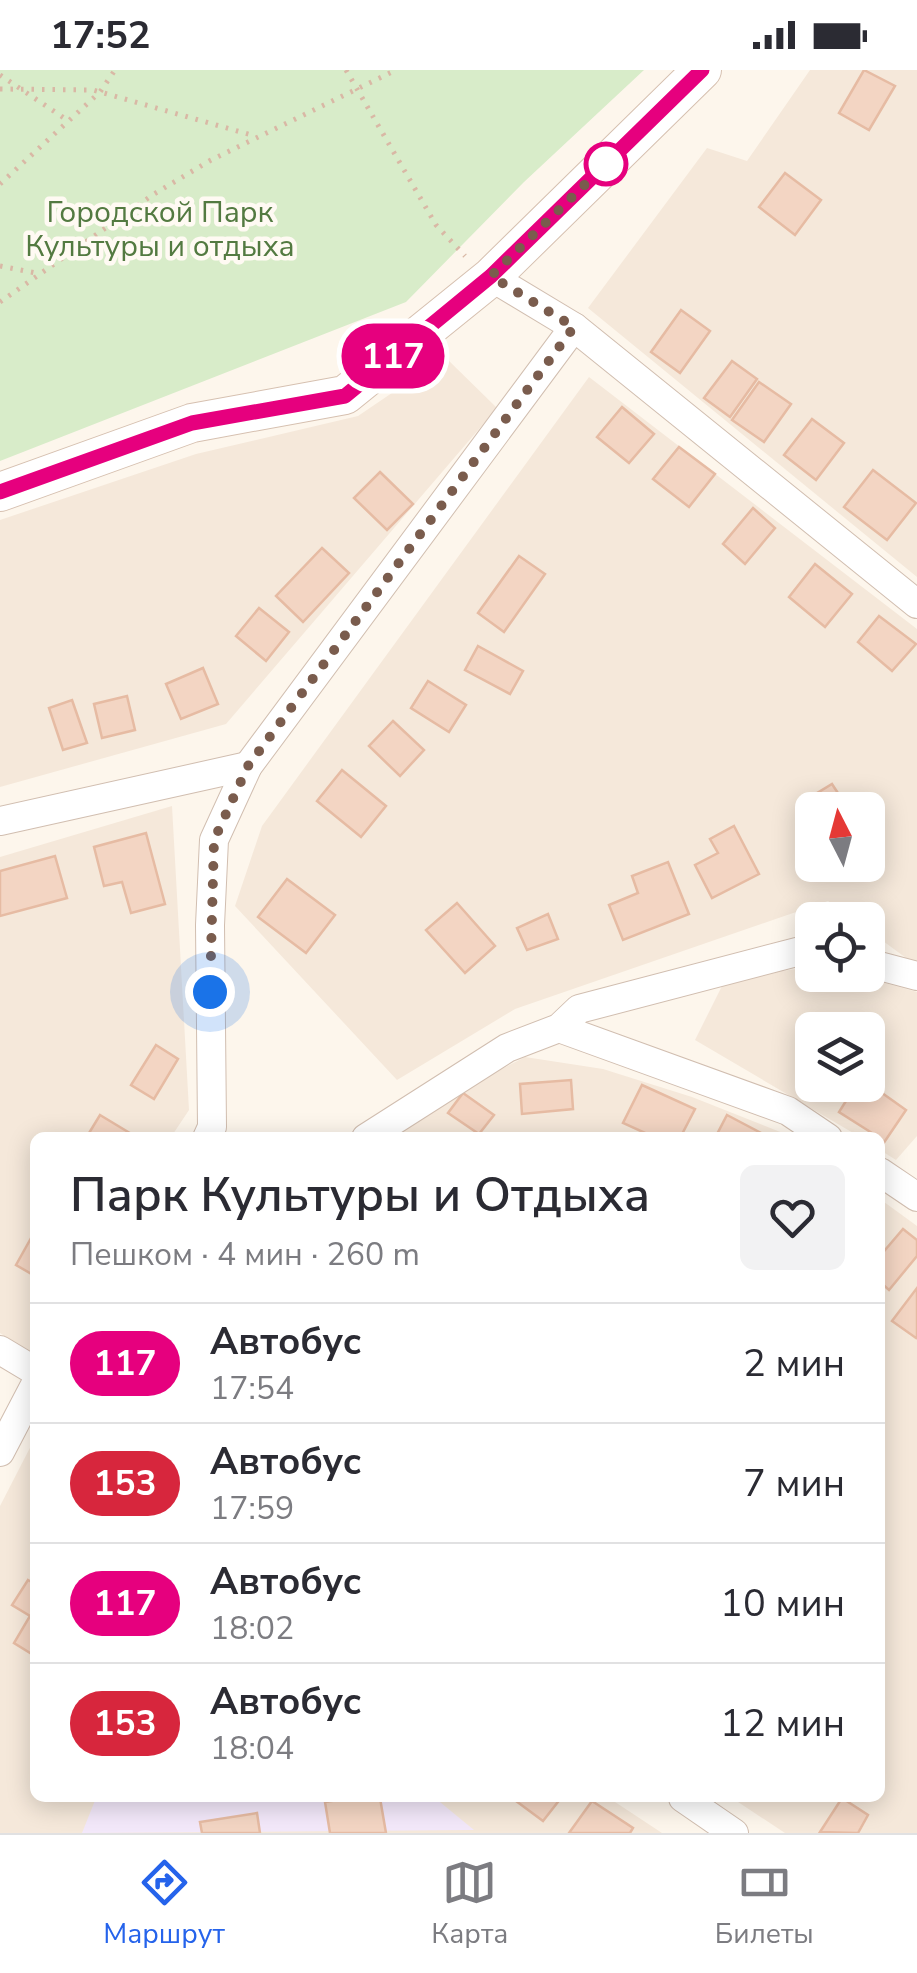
<!DOCTYPE html>
<html lang="ru">
<head>
<meta charset="utf-8">
<style>
	:root { --surface:#fff; --page:#f2f2f3; --text:#2b2b33; --muted:#7c7c81; --line:#e1e1e2; --accent:#2563eb }
	body { margin:0; font-family:"Nunito Sans",sans-serif; background:var(--page); color:var(--text); height:100vh; display:flex; flex-direction:column; font-size:38px; white-space:nowrap }
	* { box-sizing:border-box; margin:0 }
	p { font-size:32px; color:var(--muted) }
	.icon { flex:none; width:55px; height:55px; fill:none; stroke:currentColor; stroke-width:2; stroke-linecap:round; stroke-linejoin:round }
	.map { position:relative; flex:1; overflow:hidden }
	.panel { position:absolute; left:30px; top:1062px; width:855px; height:670px; display:flex; flex-direction:column; background:var(--surface); border-radius:15px; box-shadow:0 5px 25px #0003 }
	.panel>* { flex:none }
	.badge { padding:0 20px; border-radius:32px; font-size:35px; line-height:65px }
	.needle { width:65px; rotate:354deg }
	.fabs { position:absolute; left:795px; top:722px; display:grid; gap:20px }
	.fabs a { display:grid; place-items:center; width:90px; height:90px; border-radius:15px; background:var(--surface); box-shadow:0 5px 25px #0003; font-size:50px }
	.you { position:absolute; width:50px; height:50px; margin:-25px; border:8px solid #fff; border-radius:50%; background:#1a73e8; box-shadow:0 0 0 15px #1a73e833 }
	.map>.badge { position:absolute; translate:-50% -50%; box-shadow:0 0 0 5px #fff }
	.round { display:grid; place-items:center; flex:none; width:105px; height:105px; border-radius:15px; background:var(--page) }
	.summary { display:flex; align-items:center; justify-content:space-between; height:170px; padding:0 40px }
	h1 { font-size:48px; font-weight:600; line-height:75px }
	ul { padding:0; list-style:none }
	li { display:flex; align-items:center; gap:30px; height:120px; padding:0 40px; border-top:2px solid var(--line) }
	li div { flex:1 }
	li b { display:block; font-size:38px }
	li em { font-style:normal }
	li .badge { min-width:110px; font-weight:700; text-align:center }
	.status { display:flex; justify-content:space-between; align-items:center; height:70px; padding:0 50px; background:var(--surface); direction:ltr }
	.status svg { height:28px; fill:currentColor }
	.tabs { display:flex; justify-content:space-around; align-items:center; height:140px; border-top:2px solid var(--line); background:var(--surface); font-size:28px; color:var(--muted) }
	.tabs a { display:grid; justify-items:center; gap:5px }
	.tabs .selected { color:var(--accent) }
	.map>svg:first-child { display:block }
</style>
</head>
<body>
<div class="status"><b>17:52</b><svg viewBox="0 0 49 12"><path d="M0 12V9h3v3zM5 12V6h3v6zM10 12V3h3v9zM15 12V0h3v12zM26 1h20v11H26zM47 4h2v5h-2z"/></svg></div>
<div class="map">
<svg width="917" height="1763" viewBox="0 0 917 1763">
	<rect width="100%" height="100%" fill="#fdf6ec"/>
	<g fill="#f5e8da" fill-rule="evenodd">
		<polygon points="810,0 917,0 917,507 588,238 707,78 747,91"/>
		<polygon points="445,287 497,338 226,654 0,717 0,450 196,384 358,346"/>
		<path d="M589 307 917 559V896L868 860V850H854L828 831 515 939 397 1010 235 836 262 756ZM812 740H868V795H812Z"/>
		<polygon points="172,736 189,1040 171,1067 35,1068 35,1285 0,1263 0,787"/>
		<path d="M812 897V905H856L917 922V1066L896 1090 880 1080V1068L860 1067 695 970 726 908ZM812 960H868V1015H812Z"/>
		<polygon points="525,987 603,999 692,1027 793,1067 368,1068"/>
		<polygon points="880,1129 917,1156 917,1763 785,1763 732,1728 880,1728"/>
		<polygon points="35,1368 35,1728 609,1728 662,1763 0,1763 0,1436"/>
	</g>
	<polygon fill="#f3e8fa" points="96,1728 435,1728 474,1760 82,1763"/>
	<polygon fill="#d8ecc9" points="0,0 644,0 524,112 406,232 0,391"/>
	<g fill="#f3d5c3" stroke="#e6bba3" stroke-width="2.5">
		<polygon points="864,0 895,16 869,60 839,43"/>
		<polygon points="785,103 821,130 795,165 759,137"/>
		<polygon points="681,240 710,261 680,303 651,282"/>
		<polygon points="732,291 757,309 730,347 704,328"/>
		<polygon points="759,312 791,334 764,372 732,350"/>
		<polygon points="622,337 654,364 629,393 597,367"/>
		<polygon points="812,349 844,373 816,410 784,385"/>
		<polygon points="679,377 715,404 689,437 653,409"/>
		<polygon points="873,400 916,433 887,470 844,437"/>
		<polygon points="380,402 413,434 387,460 354,428"/>
		<polygon points="753,438 775,458 745,494 723,474"/>
		<polygon points="322,478 349,503 303,552 276,526"/>
		<polygon points="519,486 545,504 504,562 478,543"/>
		<polygon points="815,494 852,524 825,557 789,527"/>
		<polygon points="259,538 289,562 266,591 236,566"/>
		<polygon points="879,546 916,574 892,601 858,572"/>
		<polygon points="478,576 523,601 510,624 465,600"/>
		<polygon points="203,598 218,634 181,649 166,614"/>
		<polygon points="428,611 466,635 449,662 411,638"/>
		<polygon points="127,626 135,660 102,668 94,634"/>
		<polygon points="72,630 87,673 63,680 49,638"/>
		<polygon points="393,651 424,680 400,706 369,676"/>
		<polygon points="342,700 386,736 361,767 317,731"/>
		<polygon points="832,714 849,740 824,740 814,725"/>
		<polygon points="734,756 759,804 712,828 695,795 718,783 710,769"/>
		<polygon points="146,763 165,834 131,843 122,812 104,816 94,777"/>
		<polygon points="55,786 67,828 0,846 0,801"/>
		<polygon points="668,792 689,844 623,870 609,835 638,823 632,806"/>
		<polygon points="287,809 335,845 306,883 258,847"/>
		<polygon points="457,833 495,876 465,903 426,860"/>
		<polygon points="548,844 558,869 527,880 517,858"/>
		<polygon points="156,975 178,989 154,1029 131,1015"/>
		<polygon points="571,1010 573,1039 522,1044 520,1014"/>
		<polygon points="868,1013 906,1040 883,1074 880,1068 839,1042 856,1015"/>
		<polygon points="642,1015 695,1039 680,1068 656,1068 623,1053"/>
		<polygon points="463,1023 494,1045 479,1064 448,1043"/>
		<polygon points="100,1045 138,1068 86,1068"/>
		<polygon points="727,1045 761,1063 758,1068 715,1068"/>
		<polygon points="903,1159 917,1170 917,1186 889,1220 880,1212 880,1186"/>
		<polygon points="35,1161 35,1206 16,1195"/>
		<polygon points="917,1218 917,1266 916,1268 892,1251"/>
		<polygon points="28,1510 35,1514 35,1586 14,1573 30,1546 12,1535"/>
		<polygon points="351,1728 380,1728 386,1763 330,1763 325,1732"/>
		<polygon points="512,1728 561,1728 543,1751"/>
		<polygon points="842,1728 868,1745 858,1763 820,1762"/>
		<polygon points="592,1731 633,1758 630,1763 569,1763"/>
		<polygon points="257,1743 260,1763 202,1763 200,1752"/>
	</g>
	<g fill="none" stroke-linecap="round" stroke-linejoin="round">
		<defs>
			<g id="street">
				<polyline points="491,207 574,257 917,534"/>
				<polyline points="0,751 248,696"/>
				<polyline points="868,893 917,906"/>
				<polyline points="559,958 788,1041 828,1068"/>
				<polyline points="207,1068 212,1057 210,855 214,770 248,696 574,257"/>
				<polyline points="366,1068 507,978 559,958 579,939 812,878"/>
				<polyline points="880,1102 917,1127"/>
				<polyline points="0,1280 35,1301"/>
				<polyline points="0,1382 35,1315"/>
				<polyline points="683,1728 734,1763"/>
			</g>
			<polyline id="secondary" points="0,422 192,353 345,325 491,207 702,0"/>
		</defs>
		<use href="#street" stroke="#d1beb0" stroke-width="30"/>
		<use href="#secondary" stroke="#d6c0b0" stroke-width="40"/>
		<g stroke="#d9b8a5" stroke-width="5" stroke-dasharray="2.5 8" stroke-linecap="butt">
			<polyline points="346,0 436,155 465,186"/>
			<polyline points="0,5 67,50"/>
			<polyline points="0,19 93,20 255,66"/>
			<polyline points="0,114 100,22 115,0"/>
			<polyline points="0,196 36,203"/>
			<polyline points="0,232 154,124 211,90 396,0"/>
		</g>
		<use href="#street" stroke="#fff" stroke-width="28"/>
		<use href="#secondary" stroke="#fff" stroke-width="38"/>
	</g>
	<g fill="none" stroke-linecap="round" stroke-linejoin="round">
		<defs>
			<polyline id="line" points="0,422 192,353 345,326 491,206 702,0"/>
		</defs>
		<use href="#line" stroke="#fff" stroke-width="22"/>
		<use href="#line" stroke="#e6007e" stroke-width="15"/>
		<polyline stroke="#7a5c4d" stroke-width="10" stroke-dasharray="0 18" points="210,922 214,770 248,696 574,257 491,206 606,94"/>
	</g>
	<circle fill="#fff" stroke="#e6007e" stroke-width="5" cx="606" cy="94" r="20"/>
	<g text-anchor="middle" stroke-width="9" stroke-linejoin="round" paint-order="stroke">
		<g font-size="30" fill="#537a41" stroke="#fffaf3">
			<text x="160" y="152">Городской Парк<tspan x="160" dy="34">Культуры и отдыха</tspan></text>
		</g>
	</g>
</svg>
<div class="fabs">
<a><svg class="needle" viewBox="-14 -14 28 28"><path d="M0-13l5 13h-10z" fill="#e53935"/><path d="M0 13l5-13h-10z" fill="#7c7c81"/></svg></a>
<a><svg class="icon" aria-label="locate" viewBox="0 0 24 24"><circle cx="12" cy="12" r="6"/><path d="M12 2v4M12 18v4M2 12h4M18 12h4"/></svg></a>
<a><svg class="icon" aria-label="layers" viewBox="0 0 24 24"><path d="M12 4l9 5-9 5-9-5zM3 14l9 5 9-5"/></svg></a>
</div>
<div class="you" style="left:210px;top:922px"></div>
<b class="badge" style="left:393px;top:286px;background:#e6007e;color:#fff">117</b>
<section class="panel">
<div class="summary"><div><h1>Парк Культуры и Отдыха</h1><p>Пешком · 4 мин · 260 m</p></div><a class="round"><svg class="icon" aria-label="heart" viewBox="0 0 24 24"><path d="M12 20l-8-8c-3-5 5-10 8-4 3-6 11-1 8 4z"/></svg></a></div>
<ul>
<li><span class="badge" style="background:#e6007e;color:#fff">117</span><div><b>Автобус</b><p>17:54</p></div><em>2 мин</em></li>
<li><span class="badge" style="background:#d7263d;color:#fff">153</span><div><b>Автобус</b><p>17:59</p></div><em>7 мин</em></li>
<li><span class="badge" style="background:#e6007e;color:#fff">117</span><div><b>Автобус</b><p>18:02</p></div><em>10 мин</em></li>
<li><span class="badge" style="background:#d7263d;color:#fff">153</span><div><b>Автобус</b><p>18:04</p></div><em>12 мин</em></li>
</ul>
</section>
</div>
<nav class="tabs">
<a class="selected"><svg class="icon" aria-label="directions" viewBox="0 0 24 24"><path d="M12 3l9 9-9 9-9-9zM9 14v-3h6M13 9l2 2-2 2"/></svg>Маршрут</a>
<a><svg class="icon" aria-label="map" viewBox="0 0 24 24"><path d="M3 6l6-2 6 2 6-2v14l-6 2-6-2-6 2zM9 4v14M15 6v14"/></svg>Карта</a>
<a><svg class="icon" aria-label="tickets" viewBox="0 0 24 24"><path d="M3 7h18v10H3zM15 7v10"/></svg>Билеты</a>
</nav>
</body>
</html>
